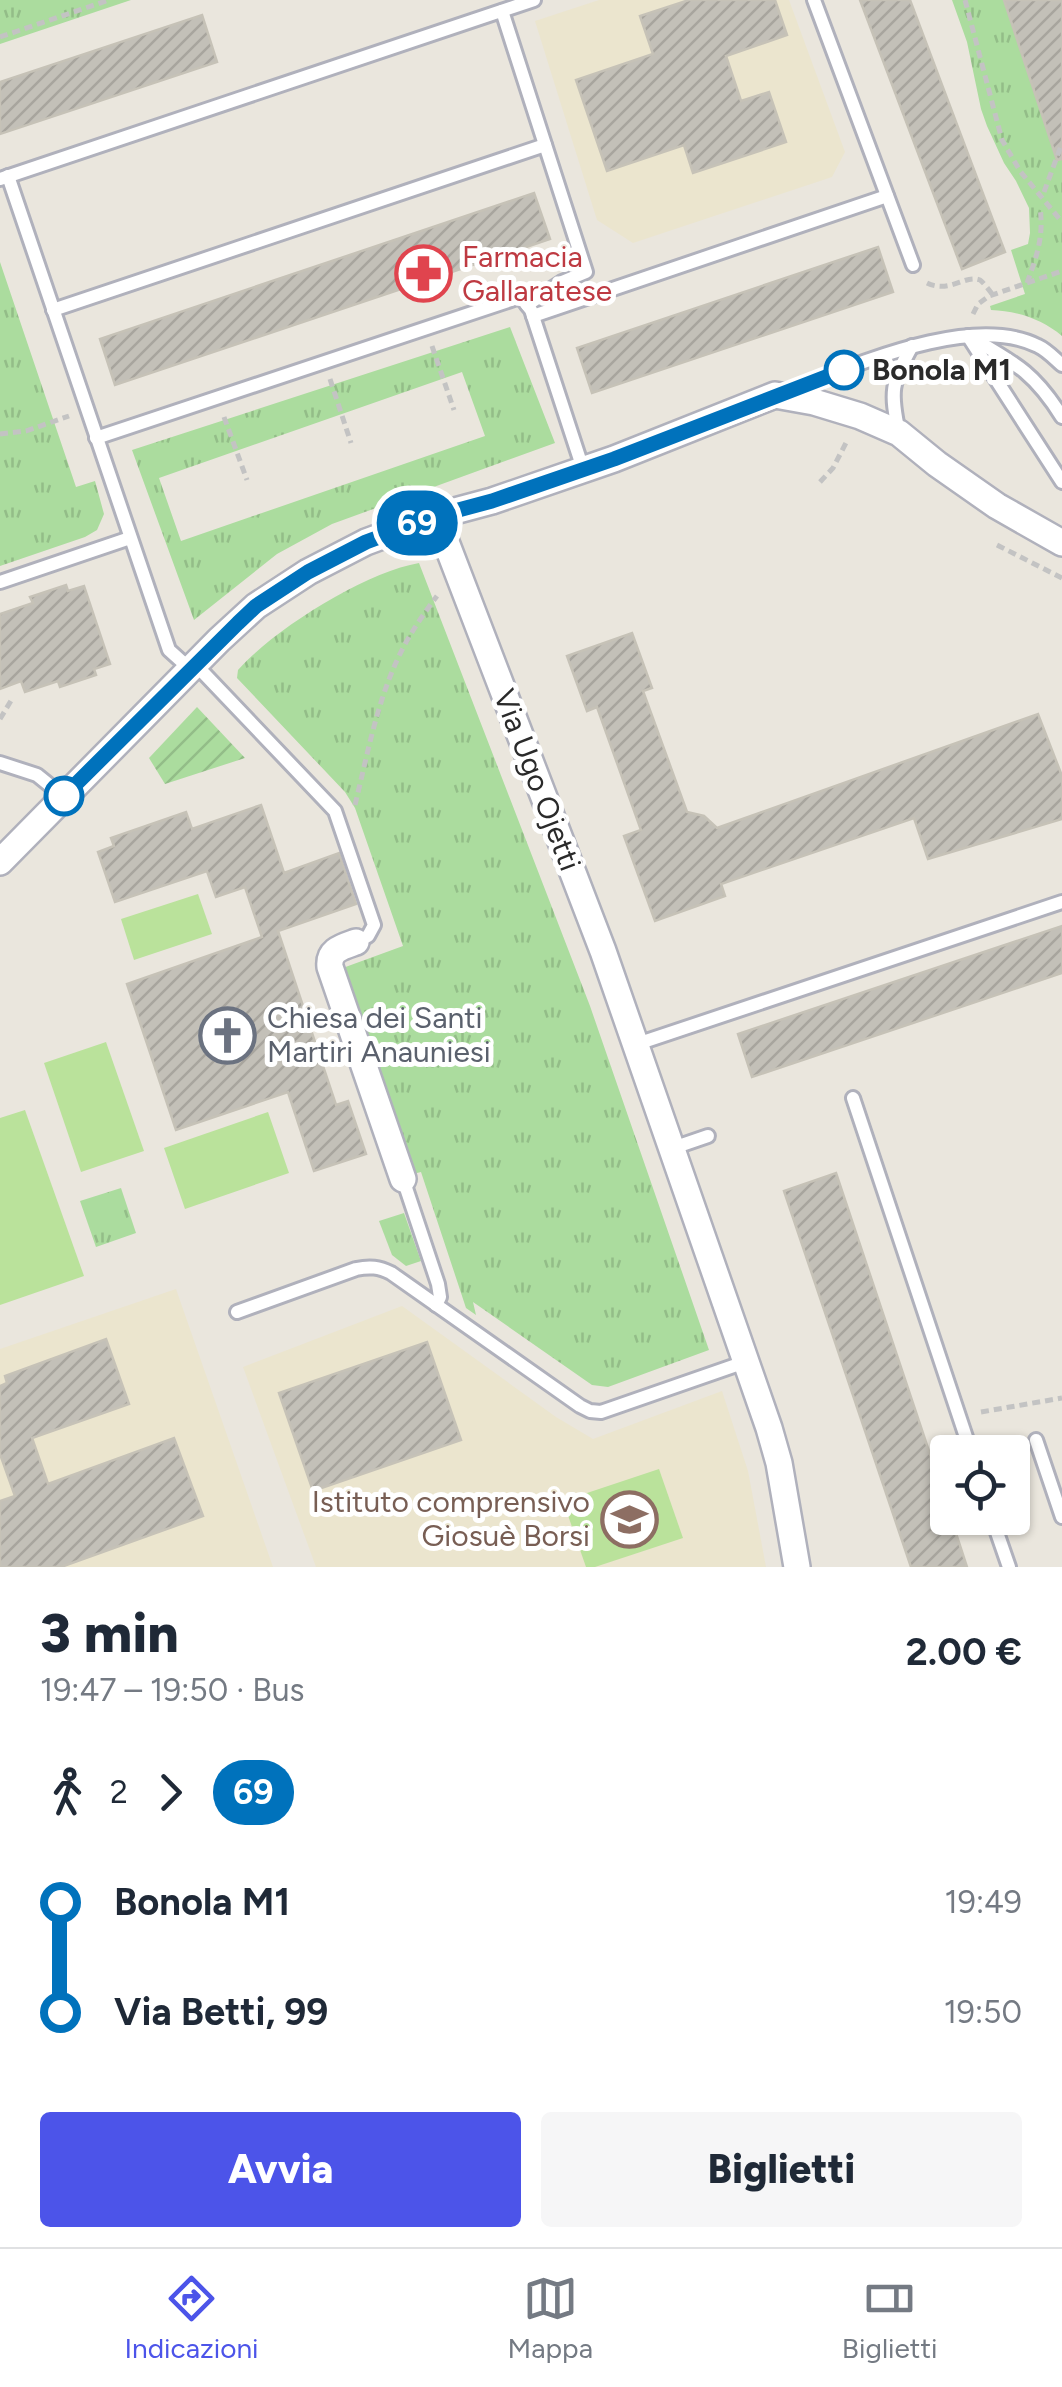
<!DOCTYPE html>
<html lang="it">
<head>
<meta charset="utf-8">
<style>
	:root { --surface:#fff; --page:#f6f6f7; --text:#1f2937; --muted:#747a83; --line:#e0e1e3; --accent:#4c54e9 }
	body { margin:0; font-family:Figtree,sans-serif; background:var(--page); color:var(--text); height:100vh; display:flex; flex-direction:column; font-size:38px; white-space:nowrap }
	* { box-sizing:border-box; margin:0 }
	p { font-size:32px; color:var(--muted) }
	.icon { flex:none; width:55px; height:55px; fill:none; stroke:currentColor; stroke-width:2; stroke-linecap:round; stroke-linejoin:round }
	.map { position:relative; height:1567px; overflow:hidden }
	.side { display:flex; flex-direction:column; background:var(--surface); flex:1 }
	.side>* { flex:none }
	.badge { padding:0 20px; border-radius:32px; font-size:35px; line-height:65px }
	.controls { position:absolute; left:930px; top:1435px; display:grid; gap:20px }
	.controls a { display:grid; place-items:center; width:100px; height:100px; border-radius:10px; background:var(--surface); box-shadow:0 2px 8px #0004; font-size:50px }
	.map>.badge { position:absolute; translate:-50% -50%; box-shadow:0 0 0 5px #fff }
	.legs { display:flex; align-items:center; gap:15px; height:110px; padding:0 40px; font-size:32px }
	.legs p { margin-inline-start:auto }
	.overview { display:flex; align-items:center; justify-content:space-between; height:170px; padding:0 40px }
	h1 { font-size:55px; font-weight:800; line-height:75px }
	.action { display:flex; gap:20px; margin-top:auto; padding:20px 40px }
	.action a { flex:1; height:115px; border-radius:10px; background:var(--accent); color:#fff; font-size:40px; font-weight:800; line-height:115px; text-align:center }
	.action a+a { background:var(--page); color:var(--text) }
	ul { padding:0 40px; list-style:none }
	li { display:flex; align-items:center; gap:35px; height:110px; font-size:38px }
	li i { display:grid; place-items:center; width:15px; height:100%; margin:0 12px; background:currentColor }
	li i::after { content:''; width:25px; height:25px; margin:-12px; border:8px solid; border-radius:50%; background:var(--surface) }
	li p { margin-inline-start:auto }
	li:first-child i { background:linear-gradient(#0000 50%,currentColor 0) }
	li:last-child i { background:linear-gradient(currentColor 50%,#0000 0) }
	.menu { display:flex; justify-content:space-around; align-items:center; height:140px; border-top:2px solid var(--line); background:var(--surface); font-size:28px; color:var(--muted) }
	.menu a { display:grid; justify-items:center; gap:5px }
	.menu .selected { color:var(--accent) }
	.map>svg:first-child { display:block }
</style>
</head>
<body>
<div class="map">
<svg width="1062" height="1567" viewBox="0 0 1062 1567">
	<defs>
		<pattern id="grass-tufts" width="24" height="20" patternUnits="userSpaceOnUse" patternTransform="scale(2.5)"><rect width="24" height="20" fill="#abdc9e"/><path d="M3 7l-1-3M5 7V3M7 7l1-3M15 17l-1-3M17 17v-4M19 17l1-3" fill="none" stroke="#93bd88"/></pattern>
		<pattern id="garden-furrows" width="10" height="10" patternUnits="userSpaceOnUse" patternTransform="scale(2.5)"><rect width="10" height="10" fill="#abdc9e"/><path d="M-1 1l2-2M0 10L10 0M9 11l2-2" fill="none" stroke="#93bd88"/></pattern>
		<pattern id="building-hatch" width="6" height="6" patternUnits="userSpaceOnUse" patternTransform="scale(2.5)"><rect width="6" height="6" fill="#c3c0b8"/><path d="M-1 1l2-2M0 6l6-6M5 7l2-2" fill="none" stroke="#a8a59e"/></pattern>
	</defs>
	<rect width="100%" height="100%" fill="#eae6dd"/>
	<g fill="#ebe5ce">
		<polygon points="599,0 789,0 845,152 832,177 633,243 597,220 535,21"/>
		<polygon points="176,1289 273,1567 0,1567 0,1349"/>
		<polygon points="402,1306 556,1417 593,1439 722,1391 748,1471 766,1567 316,1567 243,1367"/>
	</g>
	<g fill="url(#grass-tufts)" fill-rule="evenodd">
		<polygon points="0,0 131,0 0,44"/>
		<path d="M952 0H1004L1062 137V336C1042 319 1017 311 991 310L990 306 1025 294 1011 250 1028 244 1030 233 1029 208 1016 181 1004 163 987 126 981 109 967 42Z"/>
		<polygon points="0,262 76,487 95,481 104,514 97,530 85,537 0,566"/>
		<path d="M510 327 555 443 332 524 277 554 194 620 132 450ZM462 372 485 436 181 541 159 478Z"/>
		<path d="M419 563 590 1006 709 1350 608 1387 592 1385 473 1302 476 1315 466 1308 421 1172 409 1175 340 969 403 946 355 808 345 792 237 678 238 670C274 629 366 572 419 563Z"/>
		<polygon points="121,1188 136,1233 96,1247 80,1201"/>
		<polygon points="404,1213 421,1261 406,1266 392,1255 379,1221"/>
	</g>
	<polygon fill="url(#garden-furrows)" points="197,707 245,758 165,784 149,758"/>
	<g fill="#bae29b">
		<polygon points="198,894 212,934 134,960 121,919"/>
		<polygon points="106,1042 144,1151 81,1172 44,1063"/>
		<polygon points="25,1110 84,1276 0,1305 0,1118"/>
		<polygon points="268,1112 289,1173 185,1209 164,1148"/>
		<polygon points="659,1469 683,1538 595,1567 586,1567 563,1501"/>
	</g>
	<g fill="url(#building-hatch)" stroke="#c6c2b7" stroke-width="2.5">
		<polygon points="689,0 775,0 787,35 726,56 741,101 769,92 786,142 693,173 684,145 607,171 576,80 653,54 640,16"/>
		<polygon points="860,0 910,0 1005,252 962,269"/>
		<polygon points="1004,0 1062,0 1062,159 1057,160"/>
		<polygon points="202,15 217,62 0,134 0,82"/>
		<polygon points="534,193 550,239 115,385 100,339"/>
		<polygon points="878,247 893,292 592,393 577,348"/>
		<polygon points="66,585 68,591 84,586 110,664 94,669 96,675 60,687 58,681 25,692 21,681 0,689 0,614 33,603 30,597"/>
		<polygon points="632,633 652,688 643,691 687,812 704,816 717,828 1038,714 1062,776 1062,819 928,859 914,818 721,884 725,896 655,921 624,836 641,830 597,707 587,711 567,656"/>
		<polygon points="261,805 284,873 339,853 356,904 278,931 336,1105 348,1101 366,1154 314,1171 288,1092 176,1130 127,984 262,937 245,887 216,897 207,871 115,902 98,852 114,846 111,838 186,812 192,829"/>
		<polygon points="1062,926 1062,973 752,1077 738,1034"/>
		<polygon points="836,1173 948,1508 948,1518 951,1518 967,1567 911,1567 784,1191"/>
		<polygon points="106,1339 129,1404 32,1438 48,1484 174,1438 203,1516 61,1567 0,1567 0,1501 15,1496 0,1454 0,1386 7,1383 5,1376"/>
		<polygon points="427,1342 461,1440 313,1491 279,1393"/>
	</g>
	<g fill="none" stroke-linecap="round" stroke-linejoin="round">
		<defs>
			<g id="lane">
				<polyline points="814,0 913,265"/>
				<polyline points="502,11 586,272 562,282 527,305"/>
				<polyline points="8,176 169,650 190,669"/>
				<polyline points="0,179 534,0"/>
				<polyline points="53,310 545,145"/>
				<polyline points="533,316 887,196"/>
				<polyline points="968,336 1062,482"/>
				<path d="M970 337C1015 363 1034 372 1062 417"/>
				<path d="M787 391C852 367 971 312 1038 346 1047 350 1055 359 1062 365"/>
				<path d="M899 433C890 392 891 383 912 346"/>
				<polyline points="96,438 517,298 523,300 531,310 583,469"/>
				<polyline points="0,582 130,538"/>
				<polyline points="195,664 335,811 374,925 368,936 356,942"/>
				<polyline points="0,763 37,775 63,796"/>
				<polyline points="637,1044 1062,902"/>
				<polyline points="853,1098 971,1452"/>
				<polyline points="673,1148 708,1136"/>
				<polyline points="403,1179 438,1284 440,1297 436,1305"/>
				<path d="M237 1312 356 1269C370 1266 379 1267 391 1273L580 1406 590 1411 601 1412 745 1362"/>
				<polyline points="1036,1440 1062,1517"/>
				<polyline points="992,1518 1009,1567"/>
			</g>
			<g id="street">
				<polyline points="436,516 603,951 769,1428 779,1463 797,1567"/>
				<polyline points="0,862 219,640 256,606 308,572 366,542 436,516 492,501 614,459 775,395 814,402 860,416 899,433 937,464 997,506 1062,543"/>
				<path d="M356 942C342 947 328 950 330 967L403 1179"/>
			</g>
		</defs>
		<use href="#lane" stroke="#b0b1bc" stroke-width="18"/>
		<use href="#street" stroke="#b0b1bc" stroke-width="30"/>
		<g stroke="#c3c3c3" stroke-width="5" stroke-dasharray="8 5" stroke-linecap="butt">
			<polyline points="965,0 1002,140 1020,171 1062,222"/>
			<polyline points="0,37 109,0"/>
			<polyline points="1044,192 1061,146"/>
			<path d="M927 283C950 294 965 274 980 280 983 282 990 291 992 294"/>
			<path d="M1027 283C1037 255 1044 237 1040 207"/>
			<polyline points="973,314 978,304 989,296 1062,271"/>
			<polyline points="432,346 454,410"/>
			<polyline points="330,379 351,443"/>
			<polyline points="224,417 247,480"/>
			<polyline points="0,434 26,431 69,416"/>
			<polyline points="820,482 833,468 848,439"/>
			<polyline points="997,545 1062,578"/>
			<polyline points="0,719 12,699"/>
			<path d="M355 805C368 752 378 696 403 648 413 629 425 612 437 596"/>
			<polyline points="981,1412 1062,1398"/>
		</g>
		<use href="#lane" stroke="#fff" stroke-width="12"/>
		<use href="#street" stroke="#fff" stroke-width="25"/>
	</g>
	<g fill="none" stroke-linecap="round" stroke-linejoin="round">
		<defs>
			<polyline id="line-1" points="64,796 238,623 256,606 308,572 366,542 436,516 492,501 614,459 844,370"/>
		</defs>
		<use href="#line-1" stroke="#fff" stroke-width="22"/>
		<use href="#line-1" stroke="#0072bc" stroke-width="15"/>
	</g>
	<defs>
		<symbol id="pharmacy-ring" viewBox="-11 -11 22 22"><circle r="9.5" fill="#fff" stroke="#e0444e" stroke-width="1.5"/><path d="M-2-6h4v4h4v4h-4v4h-4v-4h-4v-4h4Z" fill="#e0444e"/></symbol>
		<symbol id="church-ring" viewBox="-11 -11 22 22"><circle r="9.5" fill="#fff" stroke="#6b7280" stroke-width="1.5"/><path d="M-1.2-6h2.4v3.5h3.3v2.4h-3.3V6h-2.4V-.1h-3.3v-2.4h3.3Z" fill="#6b7280"/></symbol>
		<symbol id="school-ring" viewBox="-11 -11 22 22"><circle r="9.5" fill="#fff" stroke="#8d6e63" stroke-width="1.5"/><path d="M0-5L7-2L0 1L-7-2ZM-4 1L0 2.5L4 1V4Q0 6-4 4Z" fill="#8d6e63"/></symbol>
	</defs>
	<g fill-rule="evenodd">
		<use href="#pharmacy-ring" x="392" y="242" width="63" height="63"/>
		<use href="#church-ring" x="196" y="1004" width="63" height="63"/>
		<use href="#school-ring" x="598" y="1488" width="63" height="63"/>
	</g>
	<g fill="#fff" stroke="#0072bc" stroke-width="5">
		<circle cx="844" cy="370" r="18"/>
		<circle cx="64" cy="796" r="18"/>
	</g>
	<g text-anchor="middle" stroke-width="10" stroke-linejoin="round" paint-order="stroke">
		<g font-size="30" fill="#be3a42" stroke="#fff" text-anchor="start">
			<text x="462" y="267">Farmacia<tspan x="462" dy="34">Gallaratese</tspan></text>
		</g>
		<g font-size="30" font-weight="bold" fill="#2a2a2a" stroke="#fff" text-anchor="start">
			<text x="872" y="380">Bonola M1</text>
		</g>
		<g font-size="30" fill="#2a2a2a" stroke="#fff">
			<text transform="translate(537 780) rotate(69)" y="10">Via Ugo Ojetti</text>
		</g>
		<g font-size="30" fill="#5b616d" stroke="#fff" text-anchor="start">
			<text x="267" y="1028">Chiesa dei Santi<tspan x="267" dy="34">Martiri Anauniesi</tspan></text>
		</g>
		<g font-size="30" fill="#785e54" stroke="#fff" text-anchor="end">
			<text x="590" y="1512">Istituto comprensivo<tspan x="590" dy="34">Giosuè Borsi</tspan></text>
		</g>
	</g>
</svg>
<div class="controls">
<a><svg class="icon" aria-label="locate" viewBox="0 0 24 24"><circle cx="12" cy="12" r="6"/><path d="M12 2v4M12 18v4M2 12h4M18 12h4"/></svg></a>
</div>
<b class="badge" style="left:417px;top:523px;background:#0072bc;color:#fff">69</b>
</div>
<section class="side">
<div class="overview"><div><h1>3 min</h1><p>19:47 – 19:50 · Bus</p></div><b>2.00 €</b></div>
<div class="legs"><svg class="icon" aria-label="walk" viewBox="0 0 24 24"><circle cx="13" cy="4" r="2"/><path d="M13 8l-2 6 4 7M11 14l-3 7M7 12l3-4h3l4 4"/></svg>2<svg class="icon" aria-label="forward" viewBox="0 0 24 24"><path d="M9 5l7 7-7 7"/></svg><b class="badge" style="background:#0072bc;color:#fff">69</b></div>
<ul>
<li><i style="color:#0072bc"></i><b>Bonola M1</b><p>19:49</p></li>
<li><i style="color:#0072bc"></i><b>Via Betti, 99</b><p>19:50</p></li>
</ul>
<div class="action"><a>Avvia</a><a>Biglietti</a></div>
</section>
<nav class="menu">
<a class="selected"><svg class="icon" aria-label="directions" viewBox="0 0 24 24"><path d="M12 3l9 9-9 9-9-9zM9 14v-3h6M13 9l2 2-2 2"/></svg>Indicazioni</a>
<a><svg class="icon" aria-label="map" viewBox="0 0 24 24"><path d="M3 6l6-2 6 2 6-2v14l-6 2-6-2-6 2zM9 4v14M15 6v14"/></svg>Mappa</a>
<a><svg class="icon" aria-label="tickets" viewBox="0 0 24 24"><path d="M3 7h18v10H3zM15 7v10"/></svg>Biglietti</a>
</nav>
</body>
</html>
